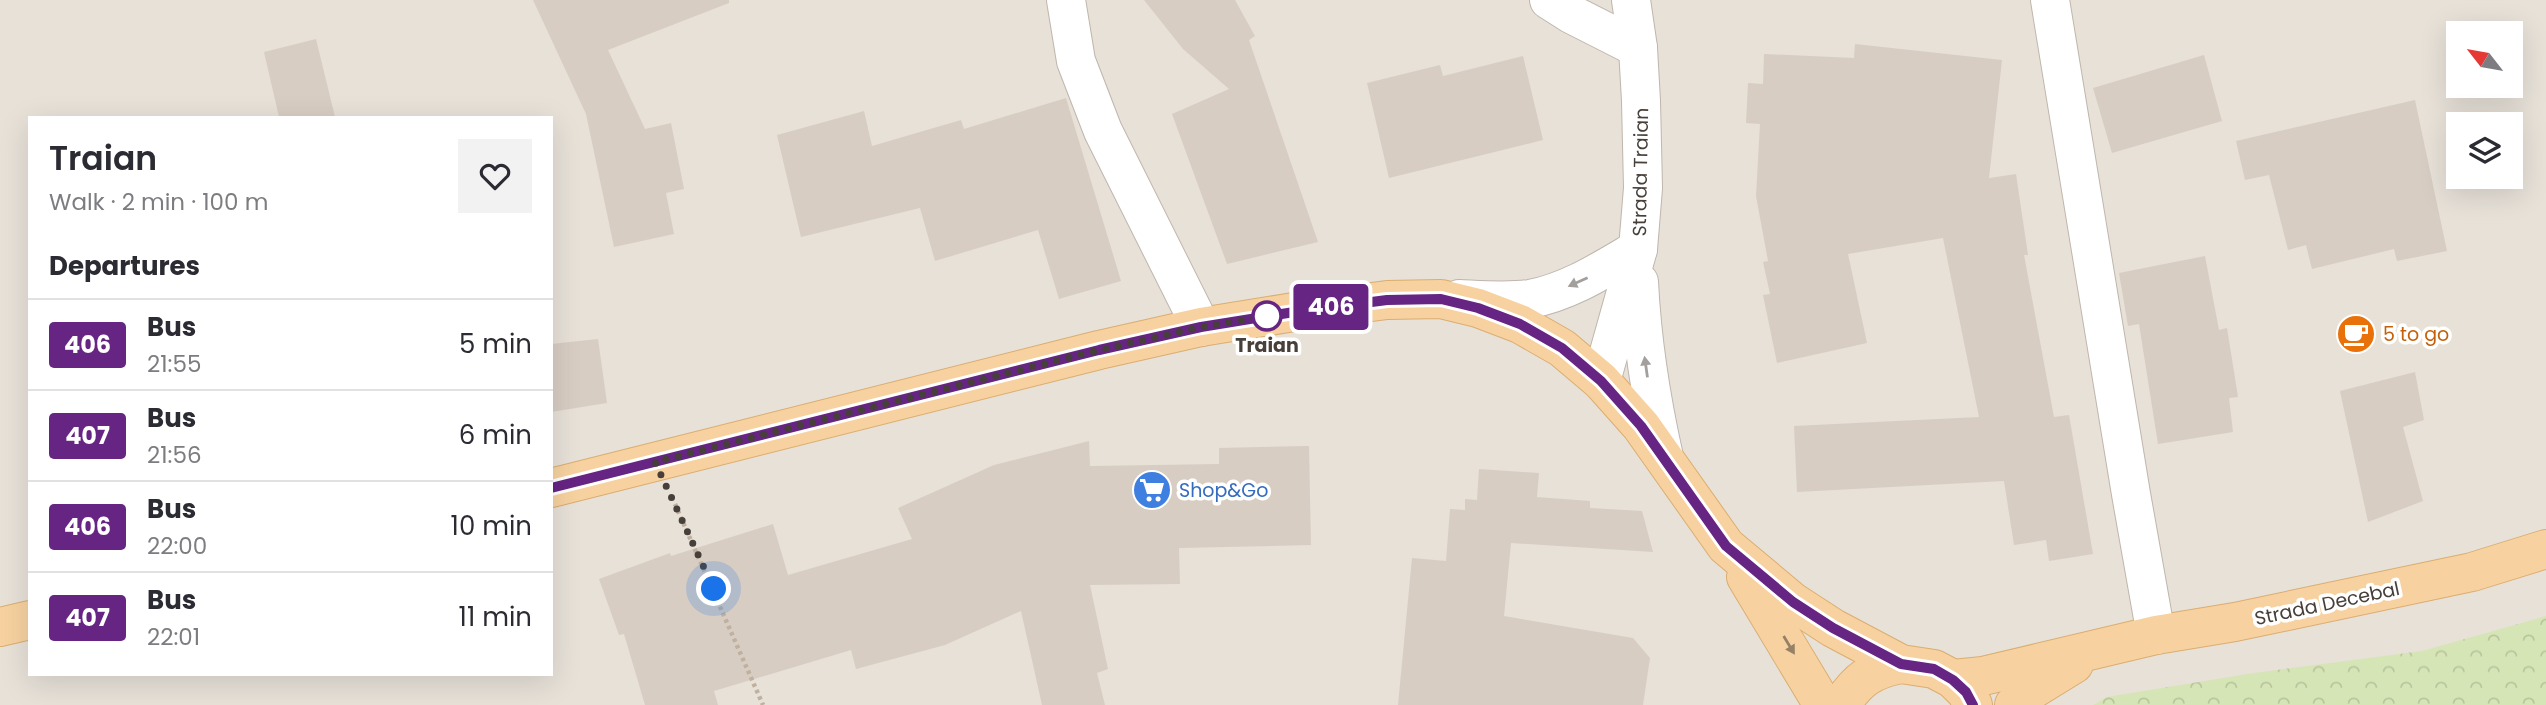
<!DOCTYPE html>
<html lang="en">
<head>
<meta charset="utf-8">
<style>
	:root { --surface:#fff; --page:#f2f2f3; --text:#2b2b33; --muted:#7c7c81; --line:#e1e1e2 }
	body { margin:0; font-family:Poppins,sans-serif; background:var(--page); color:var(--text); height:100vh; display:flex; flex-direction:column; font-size:26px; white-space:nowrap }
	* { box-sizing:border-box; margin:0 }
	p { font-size:23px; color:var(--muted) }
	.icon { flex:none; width:38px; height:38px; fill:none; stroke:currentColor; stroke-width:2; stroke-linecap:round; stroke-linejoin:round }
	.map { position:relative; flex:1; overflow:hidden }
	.panel { position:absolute; left:28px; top:116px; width:525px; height:560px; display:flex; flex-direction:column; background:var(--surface); border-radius:0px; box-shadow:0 7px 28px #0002 }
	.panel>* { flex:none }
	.badge { padding:0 14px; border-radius:5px; font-size:24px; line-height:46px }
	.needle { width:46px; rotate:301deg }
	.fabs { position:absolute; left:2446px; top:21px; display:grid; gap:14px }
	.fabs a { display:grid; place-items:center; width:77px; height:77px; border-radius:0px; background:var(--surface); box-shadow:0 7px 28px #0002; font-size:35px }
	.you { position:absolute; width:35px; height:35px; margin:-18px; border:5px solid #fff; border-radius:50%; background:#1a73e8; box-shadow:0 0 0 10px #1a73e833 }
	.map>.badge { position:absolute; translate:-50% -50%; box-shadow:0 0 0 4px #fff }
	h2 { padding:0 21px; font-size:26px; line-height:63px }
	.round { display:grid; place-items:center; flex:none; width:74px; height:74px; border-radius:0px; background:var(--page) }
	.head { display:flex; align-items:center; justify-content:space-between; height:119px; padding:0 21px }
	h1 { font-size:33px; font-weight:600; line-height:52px }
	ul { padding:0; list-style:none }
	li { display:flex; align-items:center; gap:21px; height:91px; padding:0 21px; border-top:2px solid var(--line) }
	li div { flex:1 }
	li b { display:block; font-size:26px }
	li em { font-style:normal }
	li .badge { min-width:77px; font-weight:700; text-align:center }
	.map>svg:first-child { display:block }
</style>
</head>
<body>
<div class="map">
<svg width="2546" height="705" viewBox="0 0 2546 705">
	<defs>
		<pattern id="forest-crowns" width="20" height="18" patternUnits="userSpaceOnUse" patternTransform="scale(1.75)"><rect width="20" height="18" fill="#d6e5b6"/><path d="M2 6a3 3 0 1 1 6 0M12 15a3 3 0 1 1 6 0" fill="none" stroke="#b9c69d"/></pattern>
	</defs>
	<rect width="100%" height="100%" fill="#f4efea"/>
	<path fill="#e7e1d8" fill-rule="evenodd" d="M0 0H2546V705H0ZM2459 33H2511V86H2459ZM30 117H551V674H30ZM2459 124H2511V177H2459Z"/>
	<polygon fill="url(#forest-crowns)" points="2546,616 2546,705 2093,705 2107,697 2247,674 2422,651"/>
	<g fill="#d8cdc3">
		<polygon points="533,0 729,0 729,3 608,50 645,129 671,123 684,189 666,193 674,234 614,247 586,114"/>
		<polygon points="1144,0 1235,0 1255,36 1249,40 1318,242 1227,264 1172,114 1229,89 1183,49"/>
		<polygon points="316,39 335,117 279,117 264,52"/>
		<polygon points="1855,44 2002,60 1989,178 2016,174 2028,255 2024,255 2054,417 2069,415 2093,554 2049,561 2046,540 2014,545 2004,481 1797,492 1794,426 1979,417 1943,238 1848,254 1867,343 1777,363 1763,295 1770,294 1763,262 1768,261 1756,196 1760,124 1746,123 1748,83 1763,84 1764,54 1854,58"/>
		<polygon points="2204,55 2222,121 2112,153 2093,88"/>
		<polygon points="1523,56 1543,140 1389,178 1367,83 1440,65 1443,76"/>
		<polygon points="1066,98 1121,281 1059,299 1038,230 935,261 920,208 801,237 777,135 864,111 872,146 961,120 964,129"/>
		<polygon points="2415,100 2447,251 2397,261 2394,249 2312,269 2306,245 2288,250 2269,175 2245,180 2236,141"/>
		<polygon points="2205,256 2219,330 2227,328 2238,397 2229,398 2233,432 2158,444 2139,324 2128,326 2119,273"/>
		<polygon points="598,339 607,403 551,412 551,344"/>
		<polygon points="2415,372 2424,420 2403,427 2423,501 2368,522 2340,391"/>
		<polygon points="1089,441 1090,466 1219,464 1219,448 1309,446 1311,545 1179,548 1180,584 1090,585 1108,669 1097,673 1105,705 1042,705 1021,611 945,645 856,669 851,650 714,691 718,705 645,705 624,634 619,635 599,579 670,553 671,556 773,524 788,575 912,539 898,508 994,465"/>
		<polygon points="1479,469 1539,473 1537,497 1590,501 1590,508 1642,511 1653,552 1511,543 1504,616 1633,638 1650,658 1643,705 1398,705 1412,558 1446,561 1450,509 1465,510 1465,499 1477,500"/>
	</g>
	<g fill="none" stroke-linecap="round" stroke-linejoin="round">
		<defs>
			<g id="minor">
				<polyline points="1066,0 1076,61 1103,131 1201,327"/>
				<polyline points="1549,0 1571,14 1638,48"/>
				<polyline points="2050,0 2131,494 2156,635"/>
				<path d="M1639 282C1642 342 1651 399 1664 457"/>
				<path d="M1459 299C1482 300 1507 302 1530 299 1569 292 1604 269 1638 249"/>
				<polyline points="1601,381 1638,249 1643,188 1641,101 1638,48 1631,0"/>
			</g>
			<g id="major">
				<polyline points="551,488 1099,350 1201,327 1294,312 1387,300 1441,299 1478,308 1520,324 1562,348 1601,381 1641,426 1726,546 1793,602 1833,628 1901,664 1934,669 1953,679 1966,692 1973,705"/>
				<polyline points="1746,577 1823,705"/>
				<polyline points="0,627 30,620"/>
				<polyline points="1953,679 1983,676 2156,635 2235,622 2472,572 2546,549"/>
				<path d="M1841 705C1858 679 1871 670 1901 664"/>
				<polyline points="2014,705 2027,693 2074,664"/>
			</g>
		</defs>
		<use href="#minor" stroke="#bfb6ad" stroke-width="40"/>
		<use href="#major" stroke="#dbad70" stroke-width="40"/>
		<polyline stroke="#bfb09f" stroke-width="4.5" stroke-dasharray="3.5 3.5" stroke-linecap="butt" points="675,504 763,705"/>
		<use href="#minor" stroke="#fff" stroke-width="38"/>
		<use href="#major" stroke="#f7d2a0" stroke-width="38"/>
	</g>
	<defs><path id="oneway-solid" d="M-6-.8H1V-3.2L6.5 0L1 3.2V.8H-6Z" transform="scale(1.75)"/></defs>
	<g fill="#a39f9c">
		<use href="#oneway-solid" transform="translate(1578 282) rotate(156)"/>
		<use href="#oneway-solid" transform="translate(1646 367) rotate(-98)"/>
	</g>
	<use fill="#968167" href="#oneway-solid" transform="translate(1789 645) rotate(59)"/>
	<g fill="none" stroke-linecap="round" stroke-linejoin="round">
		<defs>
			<polyline id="line" points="551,488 1099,350 1201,327 1294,312 1387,300 1441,299 1478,308 1520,324 1562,348 1601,381 1641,426 1726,546 1793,602 1833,628 1901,664 1934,669 1953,680 1966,692 1973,705"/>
		</defs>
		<use href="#line" stroke="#fff" stroke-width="16"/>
		<use href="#line" stroke="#662483" stroke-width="10"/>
		<polyline stroke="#473f39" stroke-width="7" stroke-dasharray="0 12.6" points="714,589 655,462 1099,350 1201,327 1267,316"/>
	</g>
	<defs>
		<symbol id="cafe-disc" viewBox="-11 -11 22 22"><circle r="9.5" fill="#e8710a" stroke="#fff"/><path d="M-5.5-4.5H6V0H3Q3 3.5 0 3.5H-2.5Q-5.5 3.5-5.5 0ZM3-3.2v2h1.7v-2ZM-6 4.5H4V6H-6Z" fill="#fff"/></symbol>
		<symbol id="supermarket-disc" viewBox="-11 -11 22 22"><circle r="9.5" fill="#3f7fe0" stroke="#fff"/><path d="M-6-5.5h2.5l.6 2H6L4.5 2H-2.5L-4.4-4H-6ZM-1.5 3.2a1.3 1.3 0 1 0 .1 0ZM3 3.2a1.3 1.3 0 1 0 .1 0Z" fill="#fff"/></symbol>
	</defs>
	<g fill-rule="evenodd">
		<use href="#cafe-disc" x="2334" y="312" width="44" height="44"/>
		<use href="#supermarket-disc" x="1130" y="468" width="44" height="44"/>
	</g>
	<circle fill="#fff" stroke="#662483" stroke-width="3.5" cx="1267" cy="316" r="14"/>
	<g text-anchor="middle" stroke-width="7" stroke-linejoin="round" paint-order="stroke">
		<g font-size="19" fill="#473f39" stroke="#fff">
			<text transform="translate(1640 172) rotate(-89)" y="7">Strada Traian</text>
			<text transform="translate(2327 603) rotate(-12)" y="7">Strada Decebal</text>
		</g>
		<g font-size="19" fill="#c56008" stroke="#fff" text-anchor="start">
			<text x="2383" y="341">5 to go</text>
		</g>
		<g font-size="19" font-weight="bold" fill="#473f39" stroke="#fff">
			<text x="1267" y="352">Traian</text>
		</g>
		<g font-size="19" fill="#366cbe" stroke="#fff" text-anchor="start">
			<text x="1179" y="497">Shop&amp;Go</text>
		</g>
	</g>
</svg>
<div class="fabs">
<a><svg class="needle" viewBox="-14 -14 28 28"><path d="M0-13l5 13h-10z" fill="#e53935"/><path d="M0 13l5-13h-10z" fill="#7c7c81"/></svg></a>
<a><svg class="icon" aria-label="layers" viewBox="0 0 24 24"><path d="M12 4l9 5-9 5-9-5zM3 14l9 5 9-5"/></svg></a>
</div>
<div class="you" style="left:714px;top:589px"></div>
<b class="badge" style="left:1331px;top:307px;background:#662483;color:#fff">406</b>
<section class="panel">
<div class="head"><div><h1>Traian</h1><p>Walk · 2 min · 100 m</p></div><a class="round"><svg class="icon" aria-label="heart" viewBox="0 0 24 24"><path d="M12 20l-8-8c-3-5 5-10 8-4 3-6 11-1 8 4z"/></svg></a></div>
<h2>Departures</h2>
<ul>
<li><span class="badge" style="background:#662483;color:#fff">406</span><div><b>Bus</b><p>21:55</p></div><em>5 min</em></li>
<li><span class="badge" style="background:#662483;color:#fff">407</span><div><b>Bus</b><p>21:56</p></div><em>6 min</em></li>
<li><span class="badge" style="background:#662483;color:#fff">406</span><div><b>Bus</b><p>22:00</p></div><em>10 min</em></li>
<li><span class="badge" style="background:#662483;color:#fff">407</span><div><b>Bus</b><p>22:01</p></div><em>11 min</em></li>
</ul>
</section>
</div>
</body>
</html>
